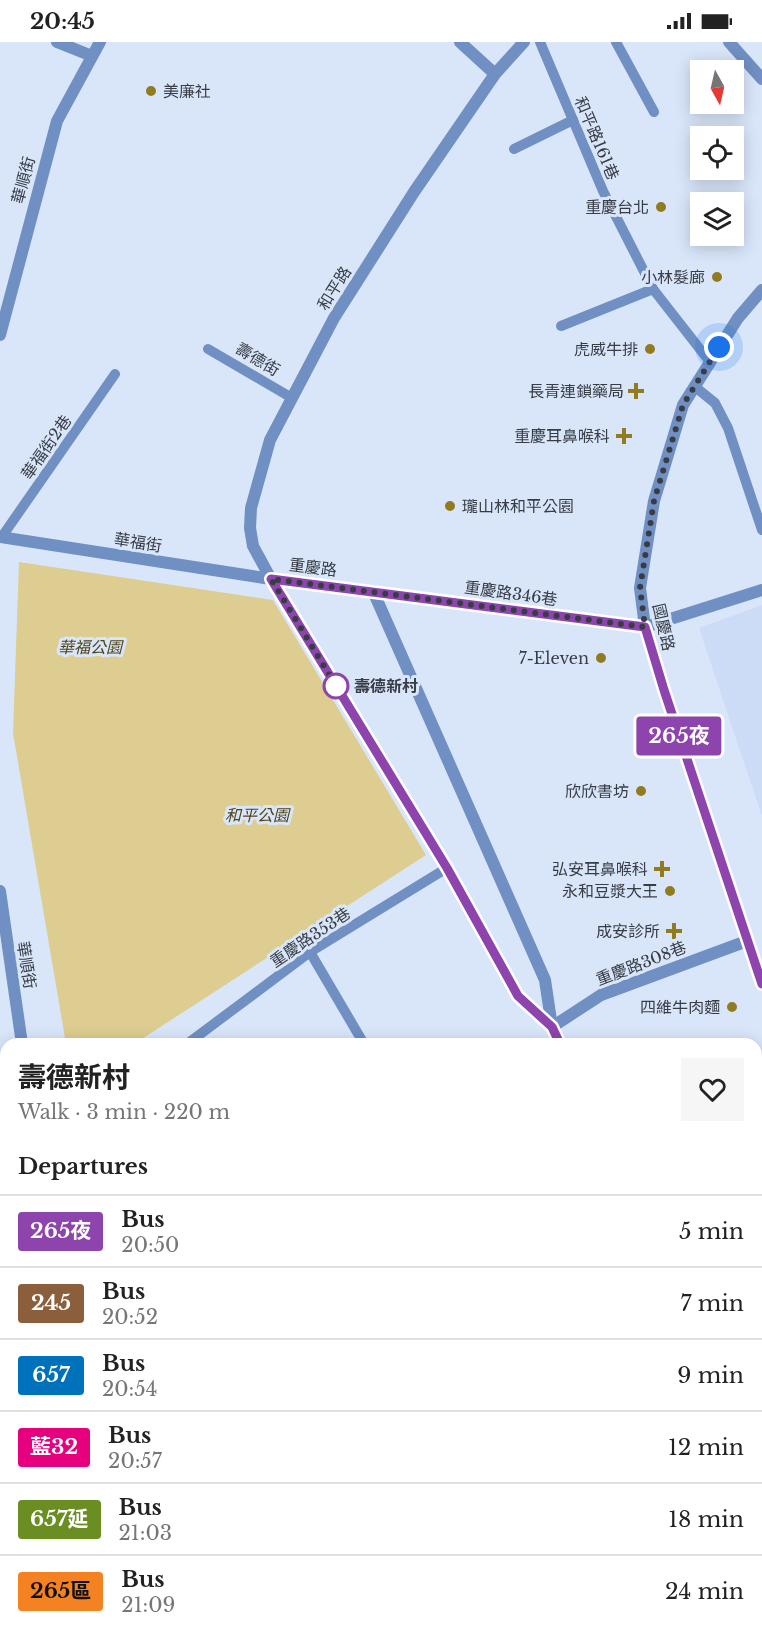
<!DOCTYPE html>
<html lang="en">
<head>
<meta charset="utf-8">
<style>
	:root { --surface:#fff; --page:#f6f6f6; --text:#222; --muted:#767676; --line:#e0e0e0 }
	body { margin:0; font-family:"Libre Baskerville","Noto Sans TC",serif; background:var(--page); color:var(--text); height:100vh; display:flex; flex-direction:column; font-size:22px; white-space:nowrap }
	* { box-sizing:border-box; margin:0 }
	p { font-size:20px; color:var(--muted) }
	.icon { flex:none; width:33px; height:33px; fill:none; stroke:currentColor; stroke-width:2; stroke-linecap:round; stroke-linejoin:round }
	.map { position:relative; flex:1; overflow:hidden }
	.panel { position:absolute; left:0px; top:996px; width:762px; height:602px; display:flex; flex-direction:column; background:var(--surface); border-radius:18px 18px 0 0; box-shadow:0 3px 15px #0003 }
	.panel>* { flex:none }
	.badge { padding:0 12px; border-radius:4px; font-size:21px; line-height:39px }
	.needle { width:39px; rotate:172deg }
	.fabs { position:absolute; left:690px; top:18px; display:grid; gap:12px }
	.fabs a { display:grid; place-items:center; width:54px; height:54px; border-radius:0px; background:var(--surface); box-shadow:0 3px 15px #0003; font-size:30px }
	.you { position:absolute; width:30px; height:30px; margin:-15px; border:4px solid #fff; border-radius:50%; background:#1a73e8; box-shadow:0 0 0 9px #1a73e833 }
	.map>.badge { position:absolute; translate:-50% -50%; box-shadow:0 0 0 3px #fff }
	h2 { padding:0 18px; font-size:22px; line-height:54px }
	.round { display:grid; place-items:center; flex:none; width:63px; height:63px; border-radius:0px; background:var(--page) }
	.summary { display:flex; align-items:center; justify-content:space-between; height:102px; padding:0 18px }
	h1 { font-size:28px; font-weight:700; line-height:45px }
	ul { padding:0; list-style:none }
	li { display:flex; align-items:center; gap:18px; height:72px; padding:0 18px; border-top:2px solid var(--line) }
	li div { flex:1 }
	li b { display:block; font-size:22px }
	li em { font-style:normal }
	li .badge { min-width:66px; font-weight:700; text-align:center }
	.status { display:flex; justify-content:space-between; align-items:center; height:42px; padding:0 30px; background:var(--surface); direction:ltr }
	.status svg { height:16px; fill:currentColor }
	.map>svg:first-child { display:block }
</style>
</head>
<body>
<div class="status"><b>20:45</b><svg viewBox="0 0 49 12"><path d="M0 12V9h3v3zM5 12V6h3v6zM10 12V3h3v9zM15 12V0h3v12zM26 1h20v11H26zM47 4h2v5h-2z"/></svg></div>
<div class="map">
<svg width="762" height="1597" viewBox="0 0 762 1597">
	<rect width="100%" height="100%" fill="#d9e6fa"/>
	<polygon fill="#ccdcf7" points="762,563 762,774 699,586"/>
	<g fill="#decd90">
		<polygon points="19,520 273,558 426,813 134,1002 66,1002 13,691"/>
		<polygon points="756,1579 762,1585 762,1597 522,1597 542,1592 756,1592"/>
	</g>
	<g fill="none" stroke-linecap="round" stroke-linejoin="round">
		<g stroke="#708fc2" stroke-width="10">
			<polyline points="540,0 603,149 653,247 710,320"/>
			<polyline points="616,0 654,70"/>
			<polyline points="514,107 573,78"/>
			<polyline points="561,284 653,247"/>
			<polyline points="208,307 292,356"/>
			<polyline points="694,344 715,361 728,386 762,488"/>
			<polyline points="1,496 115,332"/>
			<polyline points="310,910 364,1002"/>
			<polyline points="187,1002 310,910 447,826"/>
			<polyline points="155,1597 155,1592"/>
		</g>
		<g stroke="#708fc2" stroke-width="12">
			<polyline points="57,0 92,14"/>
			<polyline points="460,0 495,32"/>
			<polyline points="524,0 495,32 414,150 334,276 270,398 251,466 250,486 253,504 271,537 447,826 518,954 552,985"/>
			<polyline points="729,0 762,37"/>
			<polyline points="762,248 738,276 683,363 654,459 640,546 645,585 664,648 762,942"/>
			<polyline points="0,293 57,79 100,0"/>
			<polyline points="0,495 271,537 645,585 762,548"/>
			<polyline points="373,549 545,938 552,985 560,1002"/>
			<polyline points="0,849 22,1002"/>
			<polyline points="552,985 601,953 747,899"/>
			<polyline points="0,1116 6,1114"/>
			<polyline points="0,1248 6,1249"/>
			<polyline points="756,1293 762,1291"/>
			<polyline points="756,1400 762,1414"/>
			<polyline points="756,1538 762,1535"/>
			<polyline points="756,1560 762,1566"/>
		</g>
	</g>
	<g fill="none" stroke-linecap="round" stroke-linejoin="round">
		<defs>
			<polyline id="line" points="560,1002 552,985 518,954 447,826 271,537 645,585 664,648 762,942"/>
		</defs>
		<use href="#line" stroke="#fff" stroke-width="14"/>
		<use href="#line" stroke="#8e44ad" stroke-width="9"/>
		<polyline stroke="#383d45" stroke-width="6" stroke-dasharray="0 10.8" points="336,644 341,652 271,537 645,585 640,546 654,459 683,363 719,305"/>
	</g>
	<g fill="#917b21" stroke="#d9e6fa" stroke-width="2">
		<circle cx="151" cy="49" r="6"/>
		<circle cx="661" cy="165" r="6"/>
		<circle cx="717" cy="235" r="6"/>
		<circle cx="650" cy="307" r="6"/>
		<path d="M633 340h6v6h6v6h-6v6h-6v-6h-6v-6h6z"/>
		<path d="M621 385h6v6h6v6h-6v6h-6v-6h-6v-6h6z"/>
		<circle cx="450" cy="464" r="6"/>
		<circle cx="601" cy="616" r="6"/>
		<circle cx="641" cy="749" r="6"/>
		<path d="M659 818h6v6h6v6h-6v6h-6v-6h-6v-6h6z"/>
		<circle cx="670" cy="849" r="6"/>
		<path d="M671 880h6v6h6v6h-6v6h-6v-6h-6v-6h6z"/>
		<circle cx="732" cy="965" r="6"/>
	</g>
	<circle fill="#fff" stroke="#8e44ad" stroke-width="3" cx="336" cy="644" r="12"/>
	<g text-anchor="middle" stroke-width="6" stroke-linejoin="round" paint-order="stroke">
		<g font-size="16" fill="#383d45" stroke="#d9e6fa" text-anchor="end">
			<text x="163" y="55" text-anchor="start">美廉社</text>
			<text x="649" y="171">重慶台北</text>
			<text x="705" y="241">小林髮廊</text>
			<text x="638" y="313">虎威牛排</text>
			<text x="624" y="355">長青連鎖藥局</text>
			<text x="610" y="400">重慶耳鼻喉科</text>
			<text x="462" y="470" text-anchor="start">瓏山林和平公園</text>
			<text x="589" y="622">7-Eleven</text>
			<text x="629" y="755">欣欣書坊</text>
			<text x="648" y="833">弘安耳鼻喉科</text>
			<text x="658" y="855">永和豆漿大王</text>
			<text x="660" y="895">成安診所</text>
			<text x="720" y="971">四維牛肉麵</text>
		</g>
		<g font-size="16" fill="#383d45" stroke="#d9e6fa">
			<text transform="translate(597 96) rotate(67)" y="6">和平路161巷</text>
			<text transform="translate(23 138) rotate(-75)" y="6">華順街</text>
			<text transform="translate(334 246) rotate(-58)" y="6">和平路</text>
			<text transform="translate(258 317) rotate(31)" y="6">壽德街</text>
			<text transform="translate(46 405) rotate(-55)" y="6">華福街2巷</text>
			<text transform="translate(138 500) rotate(9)" y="6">華福街</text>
			<text transform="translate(313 525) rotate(7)" y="6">重慶路</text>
			<text transform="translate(511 551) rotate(8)" y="6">重慶路346巷</text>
			<text transform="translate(664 585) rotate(77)" y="6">國慶路</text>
			<text transform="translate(310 895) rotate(-34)" y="6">重慶路353巷</text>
			<text transform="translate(641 921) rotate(-21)" y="6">重慶路308巷</text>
			<text transform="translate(27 923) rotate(81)" y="6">華順街</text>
		</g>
		<g font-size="16" font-style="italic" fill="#504417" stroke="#d9e6fa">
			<text x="90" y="611">華福公園</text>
			<text x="257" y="779">和平公園</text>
		</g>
		<g font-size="16" font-weight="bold" fill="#383d45" stroke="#d9e6fa" text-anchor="start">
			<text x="354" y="650">壽德新村</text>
		</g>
	</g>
</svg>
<div class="fabs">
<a><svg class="needle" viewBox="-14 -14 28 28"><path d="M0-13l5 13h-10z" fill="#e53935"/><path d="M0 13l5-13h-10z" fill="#767676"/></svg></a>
<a><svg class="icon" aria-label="locate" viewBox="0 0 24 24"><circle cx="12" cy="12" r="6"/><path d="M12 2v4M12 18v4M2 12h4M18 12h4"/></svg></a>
<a><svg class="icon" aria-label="layers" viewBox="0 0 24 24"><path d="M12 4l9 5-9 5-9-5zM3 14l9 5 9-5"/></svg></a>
</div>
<div class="you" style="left:719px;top:305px"></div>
<b class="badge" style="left:679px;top:694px;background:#8e44ad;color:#fff">265夜</b>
<section class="panel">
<div class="summary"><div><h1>壽德新村</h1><p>Walk · 3 min · 220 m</p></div><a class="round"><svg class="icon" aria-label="heart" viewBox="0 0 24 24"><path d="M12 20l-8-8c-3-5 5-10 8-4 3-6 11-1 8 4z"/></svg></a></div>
<h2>Departures</h2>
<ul>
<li><span class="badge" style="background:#8e44ad;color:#fff">265夜</span><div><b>Bus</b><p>20:50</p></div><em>5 min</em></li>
<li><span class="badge" style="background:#8b5e3c;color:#fff">245</span><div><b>Bus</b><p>20:52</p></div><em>7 min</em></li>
<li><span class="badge" style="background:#0072bc;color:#fff">657</span><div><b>Bus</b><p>20:54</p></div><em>9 min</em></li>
<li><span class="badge" style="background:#e6007e;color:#fff">藍32</span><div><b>Bus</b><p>20:57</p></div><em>12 min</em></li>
<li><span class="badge" style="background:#6b8e23;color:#fff">657延</span><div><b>Bus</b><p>21:03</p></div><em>18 min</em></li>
<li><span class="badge" style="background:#f58220;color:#111">265區</span><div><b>Bus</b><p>21:09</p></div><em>24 min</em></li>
</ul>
</section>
</div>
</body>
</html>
